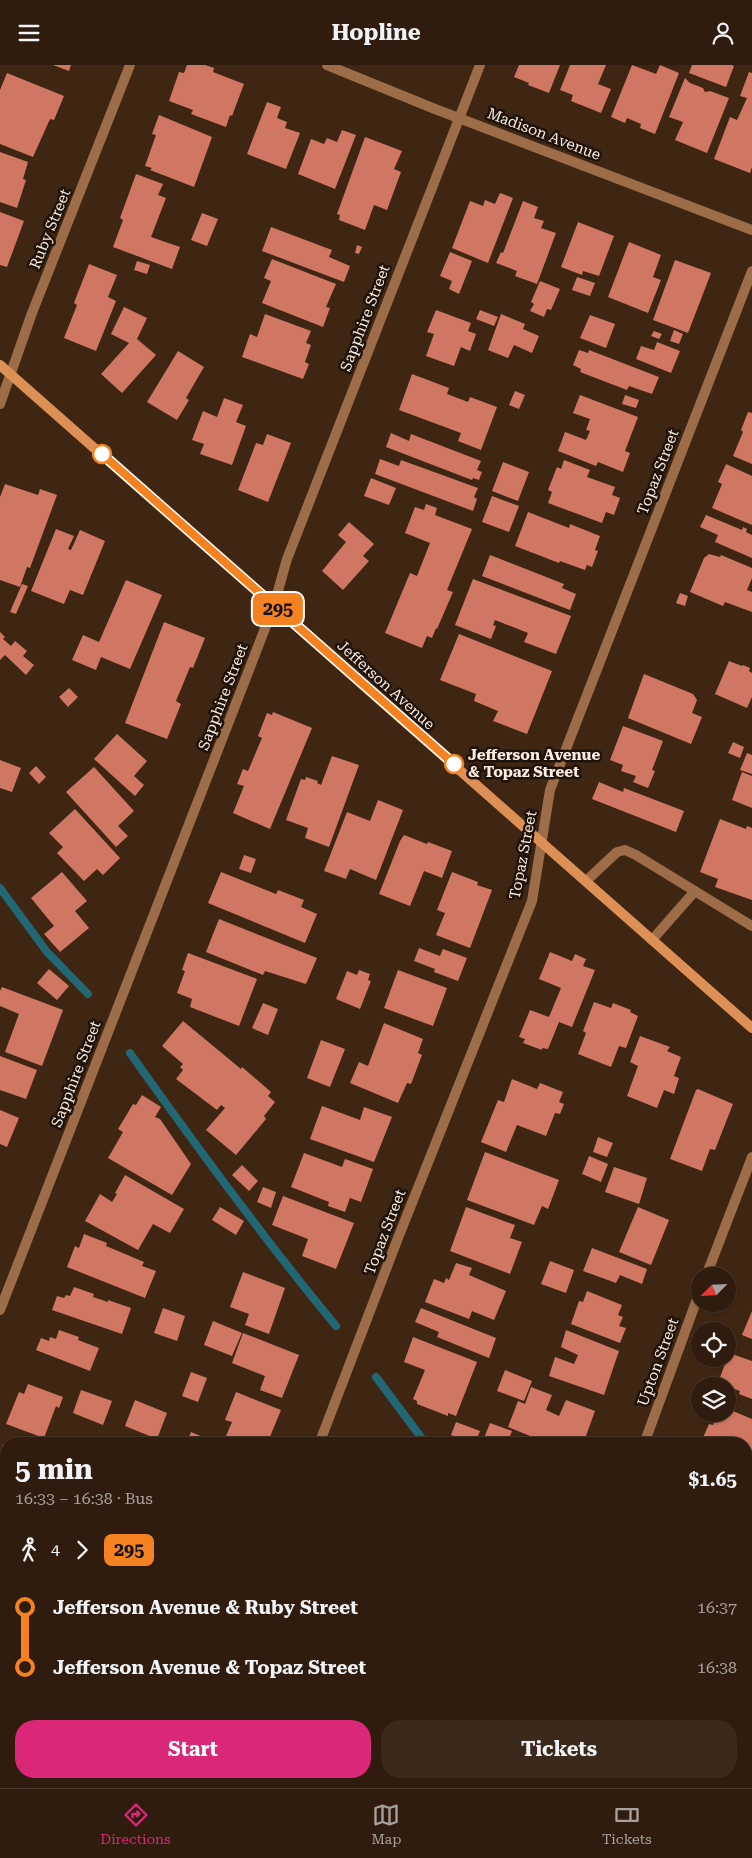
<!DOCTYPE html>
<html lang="en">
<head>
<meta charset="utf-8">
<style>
	:root { --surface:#2f1c0e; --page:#3b291c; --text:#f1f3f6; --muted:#a7a19e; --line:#4a3a2e; --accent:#db2777 }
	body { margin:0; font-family:"Roboto Serif",serif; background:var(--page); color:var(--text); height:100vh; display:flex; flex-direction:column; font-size:19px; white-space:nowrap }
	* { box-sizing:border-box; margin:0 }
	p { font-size:16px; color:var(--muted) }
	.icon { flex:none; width:28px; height:28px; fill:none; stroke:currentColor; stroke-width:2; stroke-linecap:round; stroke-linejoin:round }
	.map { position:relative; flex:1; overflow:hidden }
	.details { position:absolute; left:0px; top:1372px; width:752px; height:351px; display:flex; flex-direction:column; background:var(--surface); border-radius:20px 20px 0 0; box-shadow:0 1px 4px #0004,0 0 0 1px var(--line) }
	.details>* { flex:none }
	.badge { padding:0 10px; border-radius:8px; font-size:18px; line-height:32px }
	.needle { width:32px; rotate:246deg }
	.controls { position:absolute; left:691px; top:1202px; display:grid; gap:10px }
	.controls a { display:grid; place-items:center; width:45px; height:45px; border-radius:50%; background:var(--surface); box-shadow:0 1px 4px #0004,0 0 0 1px var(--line); font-size:25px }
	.map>.badge { position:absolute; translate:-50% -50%; box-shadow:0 0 0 2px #fff }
	.legs { display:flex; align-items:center; gap:8px; height:55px; padding:0 15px; font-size:16px }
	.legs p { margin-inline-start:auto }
	.overview { display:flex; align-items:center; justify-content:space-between; height:85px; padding:0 15px }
	h1 { font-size:28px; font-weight:700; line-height:38px }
	.action { display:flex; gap:10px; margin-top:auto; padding:10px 15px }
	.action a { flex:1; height:58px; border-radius:20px; background:var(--accent); color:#fff; font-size:20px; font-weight:700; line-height:58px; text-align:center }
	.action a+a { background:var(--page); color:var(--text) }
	ul { padding:0 15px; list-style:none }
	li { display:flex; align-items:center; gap:18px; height:60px; font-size:19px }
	li i { display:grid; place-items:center; width:8px; height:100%; margin:0 6px; background:currentColor }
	li i::after { content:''; width:12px; height:12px; margin:-6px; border:4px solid; border-radius:50%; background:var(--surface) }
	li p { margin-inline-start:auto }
	li:first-child i { background:linear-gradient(#0000 50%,currentColor 0) }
	li:last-child i { background:linear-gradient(currentColor 50%,#0000 0) }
	header { display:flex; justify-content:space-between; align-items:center; height:65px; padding:0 15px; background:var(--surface); font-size:22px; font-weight:700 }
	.menu { display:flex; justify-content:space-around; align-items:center; height:70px; border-top:1px solid var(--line); background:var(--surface); font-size:14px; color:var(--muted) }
	.menu a { display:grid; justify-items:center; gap:2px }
	.menu .selected { color:var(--accent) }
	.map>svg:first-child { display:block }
</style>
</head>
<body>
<header><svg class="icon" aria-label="menu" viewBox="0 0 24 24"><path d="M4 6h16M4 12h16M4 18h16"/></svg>Hopline<svg class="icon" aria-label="person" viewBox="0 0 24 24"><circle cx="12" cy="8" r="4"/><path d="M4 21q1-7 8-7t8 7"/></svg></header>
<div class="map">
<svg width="752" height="1723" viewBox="0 0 752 1723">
	<rect width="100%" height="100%" fill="#3f2613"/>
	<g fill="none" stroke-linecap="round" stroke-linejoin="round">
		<g stroke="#226774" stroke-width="8">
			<polyline points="0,823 47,887 88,929"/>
			<path d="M130 988C196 1081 263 1173 336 1261"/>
			<polyline points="376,1312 426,1379"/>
		</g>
	</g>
	<g fill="#d07763">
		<polygon points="53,0 71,0 69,6"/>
		<polygon points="187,0 205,0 214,3 213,7 244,19 232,51 230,50 226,62 191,49 193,45 169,36 179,7 184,8"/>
		<polygon points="519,0 560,0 549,28 528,20 529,18 514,12"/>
		<polygon points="570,0 606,0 598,19 611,24 601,48 571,36 573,30 560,25"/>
		<polygon points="632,0 656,9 660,0 679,8 655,69 640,63 641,59 627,53 625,58 611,52"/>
		<polygon points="692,0 732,0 734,1 726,22 689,8"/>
		<polygon points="749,7 752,8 752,102 750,108 714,94 730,52 737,55 747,33 740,31"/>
		<polygon points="7,8 64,31 54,55 50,54 33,92 0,79 0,25"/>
		<polygon points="685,13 690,18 703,23 705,27 710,26 729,33 707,88 675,75 683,57 669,52"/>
		<polygon points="267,37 281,42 277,53 287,57 285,63 300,68 286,104 247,89"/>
		<polygon points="159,50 212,72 194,122 150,105 152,103 145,101 156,70 152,69"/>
		<polygon points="342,65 356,70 335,124 298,109 311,74 324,79 327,73 337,77"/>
		<polygon points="365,72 402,86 394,104 401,107 387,145 374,140 365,165 339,155 340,150 337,149"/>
		<polygon points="0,87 28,97 23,114 26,115 17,143 0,137"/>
		<polygon points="136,109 163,119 158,130 166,133 151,172 180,182 172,204 113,182 123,155 120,153"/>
		<polygon points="500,128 513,133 488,198 452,183 470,136 483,141 485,135 495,139"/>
		<polygon points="523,136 538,142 534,153 544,156 541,163 556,168 537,219 515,211 517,206 496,198 501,187 503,188"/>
		<polygon points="0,147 24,156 7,202 0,200"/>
		<polygon points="202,148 218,154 207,181 191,175"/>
		<polygon points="578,157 614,171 599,211 583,206 582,210 561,202"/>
		<polygon points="271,162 332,185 329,192 350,201 344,217 262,186"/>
		<polygon points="629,177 661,190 653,212 661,215 648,248 608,232"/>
		<polygon points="357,180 362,182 359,189 355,188"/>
		<polygon points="450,187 472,196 459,229 449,224 452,216 440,211"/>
		<polygon points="272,194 336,219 326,242 330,243 323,262 262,238 271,216 264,213"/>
		<polygon points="675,195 711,208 688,268 653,255"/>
		<polygon points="137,196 150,200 147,209 134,205"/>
		<polygon points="89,199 117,210 108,232 116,236 96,286 64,273 77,240 74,238"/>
		<polygon points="577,212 595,218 590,231 572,225"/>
		<polygon points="540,216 560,224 551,245 547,244 544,252 530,246 534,239 531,237"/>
		<polygon points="124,242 147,253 137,274 156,290 122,328 101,309 129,278 111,269"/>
		<polygon points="436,245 471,258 468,266 476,269 470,286 461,282 454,301 426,291 434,269 427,267"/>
		<polygon points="480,245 498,252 494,261 476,254"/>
		<polygon points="265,249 311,266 306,278 311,280 305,297 309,299 303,314 242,292 250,269 257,272"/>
		<polygon points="501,249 525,259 523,264 539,271 532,288 514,280 508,293 488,285"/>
		<polygon points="590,250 615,259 606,283 580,273"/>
		<polygon points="674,265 683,269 679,279 670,276"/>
		<polygon points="654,266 662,269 659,274 651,271"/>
		<polygon points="657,277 680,286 671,308 636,294 641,281 654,285"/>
		<polygon points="579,285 588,288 589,285 659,312 652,329 629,321 627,325 580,307 581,304 573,300"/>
		<polygon points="178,286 204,302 186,333 189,335 177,355 147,337"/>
		<polygon points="412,309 449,323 447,329 468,337 470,332 497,342 481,385 458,376 461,368 399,345"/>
		<polygon points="515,326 525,330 519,344 509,340"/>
		<polygon points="580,330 638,352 625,386 630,388 623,407 598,397 596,401 558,386 565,367 586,375 590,366 586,365 590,354 573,348"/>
		<polygon points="625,330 639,335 636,343 622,339"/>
		<polygon points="224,333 243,340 236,357 246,361 232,400 200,389 204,379 192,375 203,346 217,352"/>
		<polygon points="748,347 752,348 752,399 733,391 743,367 741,365"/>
		<polygon points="391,368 409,376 411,369 481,396 477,405 482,407 479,415 473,413 472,415 386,382"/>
		<polygon points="267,369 291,378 268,437 238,425 256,378 263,380"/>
		<polygon points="380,394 399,401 401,395 478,423 474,432 477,434 473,446 375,409"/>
		<polygon points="564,395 590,405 587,412 615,422 612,430 620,433 614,450 606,447 602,458 548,438 552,427 548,425 557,402 561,404"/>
		<polygon points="503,397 529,407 518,436 492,426"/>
		<polygon points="726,399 752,411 752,460 712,443 722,419 718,417"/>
		<polygon points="371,413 396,423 389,440 364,431"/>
		<polygon points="5,419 38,430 40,424 57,430 30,503 27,502 20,522 0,515 0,432"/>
		<polygon points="492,431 519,441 509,467 482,457"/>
		<polygon points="426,439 437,443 435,450 472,464 447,525 453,527 437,564 436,563 432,573 427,571 422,583 385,568 410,508 417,511 430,478 405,468 415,442 424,445"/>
		<polygon points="528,447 569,463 570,459 600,471 595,485 598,486 592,502 587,500 585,505 560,496 559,498 515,481"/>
		<polygon points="706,450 742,465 743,462 747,464 746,467 752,470 752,493 715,477 718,470 700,462"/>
		<polygon points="349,457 374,479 363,491 369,496 343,525 322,506 346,477 338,470"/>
		<polygon points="56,464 74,471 68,484 71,485 80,465 105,476 83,530 70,525 64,539 31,526"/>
		<polygon points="709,489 720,492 721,490 752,503 752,513 747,525 752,527 752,547 725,537 723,541 690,527 704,493"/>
		<polygon points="490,490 564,519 562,523 576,529 570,545 482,511"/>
		<polygon points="473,514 571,551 556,589 524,577 528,568 495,555 493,560 496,561 491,574 455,560"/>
		<polygon points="126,515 162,530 130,604 101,592 96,605 72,595 83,570 99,577"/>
		<polygon points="22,519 28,521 16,549 10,547"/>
		<polygon points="680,528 688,531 685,541 676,538"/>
		<polygon points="164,557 205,573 193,603 190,602 176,636 181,639 167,674 125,658"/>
		<polygon points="0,567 5,572 3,574 11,581 15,576 27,586 23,591 34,600 26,610 5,590 0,595"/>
		<polygon points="459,569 552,606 527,669 493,656 498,646 474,636 476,629 440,615"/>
		<polygon points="729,596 742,601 743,600 750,603 749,606 752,608 752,632 747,643 715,629"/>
		<polygon points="644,609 693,629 697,635 692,648 702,652 691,679 628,653"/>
		<polygon points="69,623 78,632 68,642 59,632"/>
		<polygon points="273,647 312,663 270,764 233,748 244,721 237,719 243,704 248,706 262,673 258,671 267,648 272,650"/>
		<polygon points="623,661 663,676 652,705 655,706 648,723 633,717 636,711 621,706 623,700 610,695"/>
		<polygon points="117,669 147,696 134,711 144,720 135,731 94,694"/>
		<polygon points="733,677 744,682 740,693 728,688"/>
		<polygon points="747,688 752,690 752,709 740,705"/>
		<polygon points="332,691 359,700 329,782 305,773 308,763 286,755 301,714 305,715 306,712 318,716 317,718 321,720"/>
		<polygon points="0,695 21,703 12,727 0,723"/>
		<polygon points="36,701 46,712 39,719 29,708"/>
		<polygon points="94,702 134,746 118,761 128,771 116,782 66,727"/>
		<polygon points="742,707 752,711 752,743 732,735"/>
		<polygon points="599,717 623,727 624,723 684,746 676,767 592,734"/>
		<polygon points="378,735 403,745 376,815 350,804 346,814 324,806 347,747 370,756"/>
		<polygon points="75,744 120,793 103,810 97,804 84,816 57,788 63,782 49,768"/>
		<polygon points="720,754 746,764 747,761 752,763 752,835 715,822 718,814 700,807"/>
		<polygon points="404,770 427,779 428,777 452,786 442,813 424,806 410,841 379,829 400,776"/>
		<polygon points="244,790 256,794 251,808 239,804"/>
		<polygon points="62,807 87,836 75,846 89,863 60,887 44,869 54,861 31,833"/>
		<polygon points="221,807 276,829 278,825 304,835 301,842 317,849 305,878 208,838"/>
		<polygon points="452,807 478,817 477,820 492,825 470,883 436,870 445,848 437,845"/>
		<polygon points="219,854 317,893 306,919 265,906 263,910 206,887"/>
		<polygon points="419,883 440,891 443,884 467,893 458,916 434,907 435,904 414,896"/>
		<polygon points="550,887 572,896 575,889 586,894 583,901 595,905 572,962 559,957 548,984 542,983 542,985 523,978 525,974 519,972 530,945 549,952 561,923 539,914"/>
		<polygon points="188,888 257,914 239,961 190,942 192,934 177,928 185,906 182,905"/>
		<polygon points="49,904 69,921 57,935 37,918"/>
		<polygon points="359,905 370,909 368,915 371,916 360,944 336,934 347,906 357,910"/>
		<polygon points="398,905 447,923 433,961 384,943"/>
		<polygon points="2,922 63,945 42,1001 5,987 19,949 0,941 0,926"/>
		<polygon points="594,937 611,943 613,938 631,945 630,947 638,951 626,983 619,981 611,1002 578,989 586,968 583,966"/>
		<polygon points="263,938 278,944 268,970 252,963"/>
		<polygon points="183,956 241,1004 242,1002 271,1027 268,1031 275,1037 264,1051 266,1054 236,1090 206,1065 225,1043 221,1040 217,1045 176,1014 183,1005 180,1002 183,999 162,981"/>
		<polygon points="384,958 423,974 418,988 422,990 411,1019 407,1018 398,1038 350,1018 359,997 368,1001"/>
		<polygon points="640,971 670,982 667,986 681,992 674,1011 679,1013 674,1029 664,1025 657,1043 627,1031 638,1001 630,997"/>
		<polygon points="321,975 345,984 330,1022 307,1013"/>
		<polygon points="0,991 37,1005 26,1034 0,1025"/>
		<polygon points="512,1014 537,1024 540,1018 563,1027 559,1037 564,1039 560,1049 555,1048 546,1071 517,1060 506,1087 481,1077 498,1035 504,1037"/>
		<polygon points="698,1024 733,1039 715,1085 710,1084 702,1106 670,1094 696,1025"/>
		<polygon points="142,1030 161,1042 155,1052 160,1054 191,1099 172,1130 108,1093 123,1067 118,1064 133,1039 136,1040"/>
		<polygon points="322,1041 360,1055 364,1042 392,1052 374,1097 310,1074"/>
		<polygon points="0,1045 19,1053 7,1082 0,1079"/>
		<polygon points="598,1072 613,1078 607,1092 593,1087"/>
		<polygon points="485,1087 559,1115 548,1144 542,1141 534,1160 467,1135"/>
		<polygon points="304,1088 342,1102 345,1094 373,1104 361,1137 350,1133 345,1147 328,1141 329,1137 291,1122"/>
		<polygon points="589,1091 608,1099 601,1117 582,1109"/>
		<polygon points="242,1100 258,1116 249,1126 232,1110"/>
		<polygon points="614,1102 647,1113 639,1139 605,1127"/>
		<polygon points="125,1110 184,1144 170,1168 153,1159 138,1185 85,1156 100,1129 112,1137 117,1129 115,1128"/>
		<polygon points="263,1122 276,1127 271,1143 257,1137"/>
		<polygon points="283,1131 354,1158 336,1204 302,1191 308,1174 272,1160"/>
		<polygon points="220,1142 244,1156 236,1170 212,1155"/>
		<polygon points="466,1142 515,1160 510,1173 522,1177 510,1209 450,1186"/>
		<polygon points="638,1142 669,1155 651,1200 619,1187"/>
		<polygon points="84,1169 107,1178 106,1181 144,1197 142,1201 156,1206 145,1233 67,1202 75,1181 79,1183"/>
		<polygon points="592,1183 647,1204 642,1219 620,1210 616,1218 583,1206"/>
		<polygon points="550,1196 574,1205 566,1228 541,1219"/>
		<polygon points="456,1198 472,1203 469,1210 506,1226 494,1255 472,1246 469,1254 425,1237 434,1214 444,1218 446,1213 449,1215"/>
		<polygon points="243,1207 285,1223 269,1269 245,1260 249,1249 230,1242"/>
		<polygon points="74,1222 94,1229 93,1232 108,1237 108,1235 131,1243 122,1269 52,1245 57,1231 64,1233 66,1230 70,1231"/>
		<polygon points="587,1226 622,1240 618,1250 623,1252 619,1261 626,1263 620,1278 571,1259 579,1236 583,1237"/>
		<polygon points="163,1243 185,1251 177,1276 154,1268"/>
		<polygon points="421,1243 496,1273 489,1293 437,1272 439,1267 415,1257"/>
		<polygon points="752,1246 752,1274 742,1270"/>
		<polygon points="213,1256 242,1268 232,1291 204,1280"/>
		<polygon points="59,1265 79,1272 78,1275 99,1283 90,1306 36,1285 41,1273 49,1276 50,1272 56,1274"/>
		<polygon points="566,1265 619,1286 604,1330 549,1311 555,1292 574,1299 578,1290 561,1282"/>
		<polygon points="243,1268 299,1290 282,1333 260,1325 265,1311 232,1298"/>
		<polygon points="413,1272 477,1297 456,1351 448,1348 448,1351 417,1339 417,1336 413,1334 425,1305 404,1297"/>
		<polygon points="729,1288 752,1296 752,1334 739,1329 740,1326 718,1318"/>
		<polygon points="505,1305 532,1316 524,1336 497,1326"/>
		<polygon points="191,1307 207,1313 198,1337 182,1331"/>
		<polygon points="28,1319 63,1332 59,1343 56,1341 44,1373 6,1359 19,1327 24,1329"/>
		<polygon points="531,1322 552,1330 546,1345 559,1351 566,1335 595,1346 583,1379 550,1379 508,1362 518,1336 525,1339"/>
		<polygon points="81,1325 112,1336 103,1360 73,1348"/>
		<polygon points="236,1327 281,1345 267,1379 244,1379 226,1371 232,1357 225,1355"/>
		<polygon points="135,1335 167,1348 157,1374 125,1361"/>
		<polygon points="728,1344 752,1354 752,1391 746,1388 746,1379 711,1379 702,1375 709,1359 713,1360 716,1352 721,1354 723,1349 728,1349"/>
		<polygon points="456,1357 480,1366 475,1379 451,1370"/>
		<polygon points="490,1358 512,1366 507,1379 482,1378"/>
		<polygon points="191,1367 220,1379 186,1379"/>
		<polygon points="376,1372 393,1379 373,1379"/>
		<polygon points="3,1379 6,1380 6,1451 0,1449 2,1445 0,1445 0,1388"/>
		<polygon points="0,1554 6,1556 6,1599 0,1596"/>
		<polygon points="752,1668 752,1699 746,1696 746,1674 749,1675"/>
		<polygon points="746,1716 752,1719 752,1723 740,1723 742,1718"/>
		<polygon points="54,1718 136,1718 134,1723 51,1723"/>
		<polygon points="241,1718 296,1718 293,1723 243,1723 245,1719"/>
		<polygon points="379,1718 412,1718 417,1720 418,1718 438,1718 436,1723 377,1723"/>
		<polygon points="696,1718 722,1718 720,1723 709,1723"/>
	</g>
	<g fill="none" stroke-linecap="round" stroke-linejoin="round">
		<g stroke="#9d6d49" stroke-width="10">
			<polyline points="586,816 617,787 625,785 636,790 752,861"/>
			<polyline points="652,875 695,826"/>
		</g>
		<g stroke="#9d6d49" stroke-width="10">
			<polyline points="327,0 435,44 752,165"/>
			<polyline points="0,339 32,248 130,0"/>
			<polyline points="706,1211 752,1092"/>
			<polyline points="0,1245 254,592 274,540 287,494 480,0"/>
			<polyline points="319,1379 398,1173 532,836 550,725 752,206"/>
			<polyline points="644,1379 700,1226"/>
			<polyline points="0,1504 6,1506"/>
			<polyline points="553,1718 567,1723"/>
			<polyline points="187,1723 189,1718"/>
			<polyline points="509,1723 511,1718"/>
		</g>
		<polyline stroke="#dd9055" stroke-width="10" points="0,300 752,963"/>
	</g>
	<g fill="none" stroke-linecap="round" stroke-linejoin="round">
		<defs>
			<polyline id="line-1" points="102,389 454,699"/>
		</defs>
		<use href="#line-1" stroke="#fff" stroke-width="11"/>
		<use href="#line-1" stroke="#f58220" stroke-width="8"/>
	</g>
	<g fill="#fff" stroke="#f58220" stroke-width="2.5">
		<circle cx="102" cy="389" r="9"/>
		<circle cx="454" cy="699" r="9"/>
	</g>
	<g text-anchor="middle" stroke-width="5" stroke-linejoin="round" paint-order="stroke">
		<g font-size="15" fill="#fdede1" stroke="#1e120a">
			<text transform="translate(544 69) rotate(21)" y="5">Madison Avenue</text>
			<text transform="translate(50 164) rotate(-68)" y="5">Ruby Street</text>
			<text transform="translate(365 253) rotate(-69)" y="5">Sapphire Street</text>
			<text transform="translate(658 407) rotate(-69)" y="5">Topaz Street</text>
			<text transform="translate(386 620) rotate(42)" y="5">Jefferson Avenue</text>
			<text transform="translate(223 632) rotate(-69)" y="5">Sapphire Street</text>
			<text transform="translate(523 790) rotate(-79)" y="5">Topaz Street</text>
			<text transform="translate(76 1009) rotate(-69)" y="5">Sapphire Street</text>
			<text transform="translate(385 1167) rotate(-69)" y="5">Topaz Street</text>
			<text transform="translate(658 1297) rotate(-70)" y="5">Upton Street</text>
		</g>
		<g font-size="15" font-weight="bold" fill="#fdede1" stroke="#1e120a" text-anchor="start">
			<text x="468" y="695">Jefferson Avenue<tspan x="468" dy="17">&amp; Topaz Street</tspan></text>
		</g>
	</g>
</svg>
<div class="controls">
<a><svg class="needle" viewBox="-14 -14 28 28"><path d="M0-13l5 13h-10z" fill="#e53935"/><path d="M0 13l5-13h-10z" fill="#a7a19e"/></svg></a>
<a><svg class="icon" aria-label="locate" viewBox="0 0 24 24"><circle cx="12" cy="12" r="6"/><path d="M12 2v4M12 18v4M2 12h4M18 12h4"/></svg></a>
<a><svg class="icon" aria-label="layers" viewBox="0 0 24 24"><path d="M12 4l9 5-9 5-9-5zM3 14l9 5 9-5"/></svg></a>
</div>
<b class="badge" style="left:278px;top:544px;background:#f58220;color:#111">295</b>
<section class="details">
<div class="overview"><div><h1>5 min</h1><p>16:33 – 16:38 · Bus</p></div><b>$1.65</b></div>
<div class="legs"><svg class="icon" aria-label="walk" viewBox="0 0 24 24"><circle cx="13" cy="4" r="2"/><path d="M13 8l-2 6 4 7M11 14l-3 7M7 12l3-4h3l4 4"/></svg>4<svg class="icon" aria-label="forward" viewBox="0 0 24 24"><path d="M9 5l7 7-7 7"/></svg><b class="badge" style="background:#f58220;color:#111">295</b></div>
<ul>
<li><i style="color:#f58220"></i><b>Jefferson Avenue &amp; Ruby Street</b><p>16:37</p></li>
<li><i style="color:#f58220"></i><b>Jefferson Avenue &amp; Topaz Street</b><p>16:38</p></li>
</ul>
<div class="action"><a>Start</a><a>Tickets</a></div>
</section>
</div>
<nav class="menu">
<a class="selected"><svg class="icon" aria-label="directions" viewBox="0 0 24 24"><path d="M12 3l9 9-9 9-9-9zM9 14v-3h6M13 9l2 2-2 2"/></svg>Directions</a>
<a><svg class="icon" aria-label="map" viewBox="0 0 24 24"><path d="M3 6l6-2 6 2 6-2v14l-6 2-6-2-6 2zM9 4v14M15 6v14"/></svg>Map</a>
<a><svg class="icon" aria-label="tickets" viewBox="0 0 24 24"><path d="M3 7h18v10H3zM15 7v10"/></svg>Tickets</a>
</nav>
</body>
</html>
